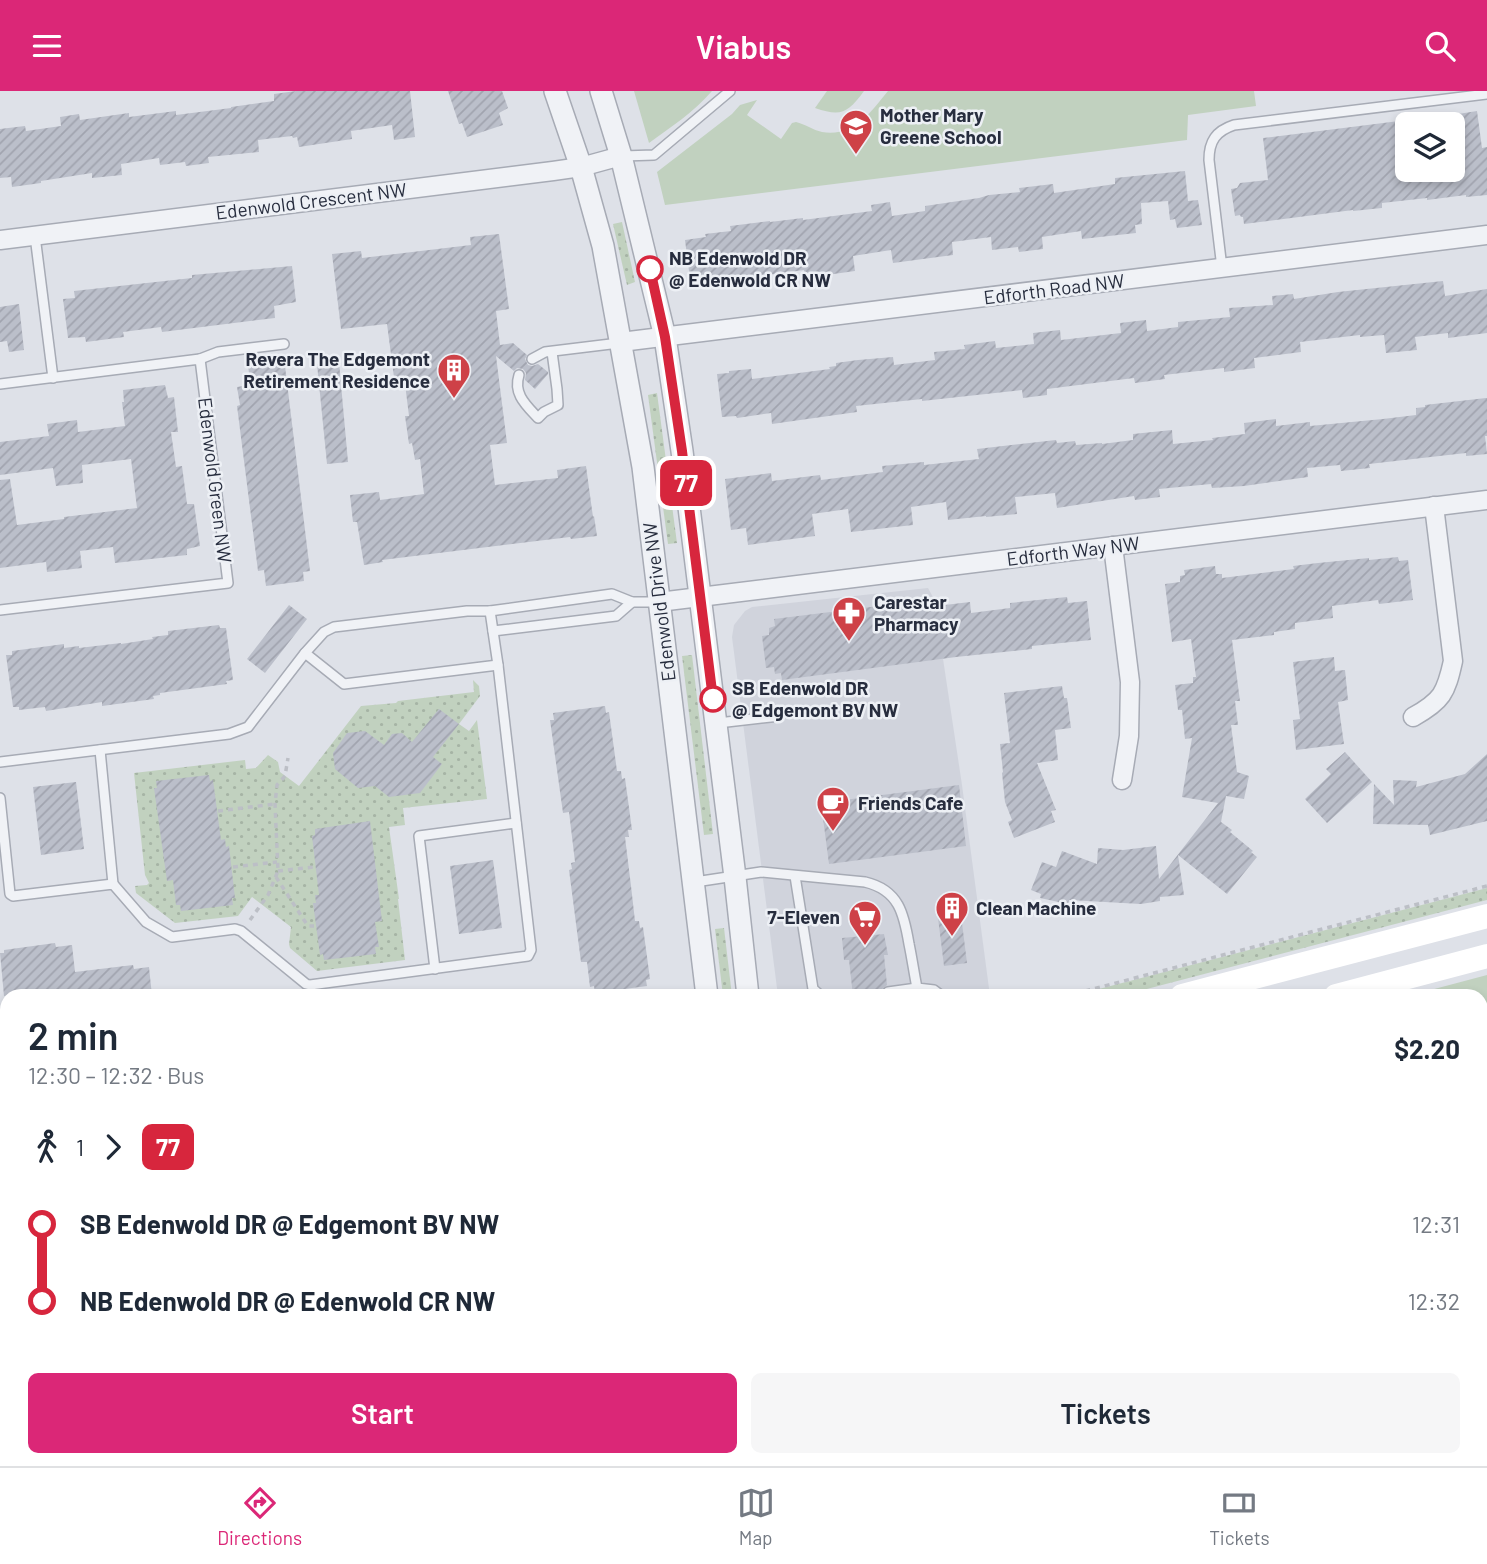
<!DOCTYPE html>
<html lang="en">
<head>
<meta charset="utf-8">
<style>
	:root { --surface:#fff; --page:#f6f6f7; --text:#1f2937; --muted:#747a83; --line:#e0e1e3; --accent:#db2777 }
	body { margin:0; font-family:Barlow,sans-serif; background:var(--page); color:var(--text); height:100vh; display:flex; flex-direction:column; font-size:26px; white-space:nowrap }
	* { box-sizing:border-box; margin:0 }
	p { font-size:23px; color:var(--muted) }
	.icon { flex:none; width:38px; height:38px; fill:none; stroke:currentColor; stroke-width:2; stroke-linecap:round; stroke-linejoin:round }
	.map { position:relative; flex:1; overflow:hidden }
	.panel { position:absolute; left:0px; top:898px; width:1488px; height:478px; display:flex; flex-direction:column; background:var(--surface); border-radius:21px 21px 0 0; box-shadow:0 4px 10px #0003 }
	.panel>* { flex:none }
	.badge { padding:0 14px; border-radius:10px; font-size:24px; line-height:46px }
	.tools { position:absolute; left:1395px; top:21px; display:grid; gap:14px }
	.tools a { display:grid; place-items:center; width:70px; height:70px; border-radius:10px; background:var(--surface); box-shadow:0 4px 10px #0003; font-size:35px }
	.map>.badge { position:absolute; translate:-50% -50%; box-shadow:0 0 0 4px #fff }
	.legs { display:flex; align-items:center; gap:10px; height:77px; padding:0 28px; font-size:23px }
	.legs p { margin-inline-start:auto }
	.head { display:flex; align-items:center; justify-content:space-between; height:119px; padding:0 28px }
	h1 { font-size:38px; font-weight:600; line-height:52px }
	.action { display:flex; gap:14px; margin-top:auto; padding:14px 28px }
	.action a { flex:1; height:80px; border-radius:10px; background:var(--accent); color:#fff; font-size:28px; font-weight:600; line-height:80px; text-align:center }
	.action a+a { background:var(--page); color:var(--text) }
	ul { padding:0 28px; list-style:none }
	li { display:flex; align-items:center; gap:24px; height:77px; font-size:26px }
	li i { display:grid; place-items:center; width:10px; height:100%; margin:0 9px; background:currentColor }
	li i::after { content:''; width:18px; height:18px; margin:-9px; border:5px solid; border-radius:50%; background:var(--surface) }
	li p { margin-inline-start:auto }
	li:first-child i { background:linear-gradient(#0000 50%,currentColor 0) }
	li:last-child i { background:linear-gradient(currentColor 50%,#0000 0) }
	header { display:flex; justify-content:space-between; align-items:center; height:91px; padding:0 28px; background:var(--accent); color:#fff; font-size:32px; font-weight:600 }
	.tab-bar { display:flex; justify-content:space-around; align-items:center; height:98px; border-top:2px solid var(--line); background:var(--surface); font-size:19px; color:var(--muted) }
	.tab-bar a { display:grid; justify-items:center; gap:4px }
	.tab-bar .selected { color:var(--accent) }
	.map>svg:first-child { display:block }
</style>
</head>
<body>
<header><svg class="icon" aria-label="menu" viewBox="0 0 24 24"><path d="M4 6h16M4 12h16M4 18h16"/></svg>Viabus<svg class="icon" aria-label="search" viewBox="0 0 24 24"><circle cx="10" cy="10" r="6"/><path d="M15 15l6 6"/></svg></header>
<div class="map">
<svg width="1487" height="1375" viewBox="0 0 1487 1375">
	<defs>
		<pattern id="grass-dots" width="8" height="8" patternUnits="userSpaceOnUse" patternTransform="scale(1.75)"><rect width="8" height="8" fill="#c1d1bf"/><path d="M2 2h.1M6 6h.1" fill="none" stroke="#a6b4a5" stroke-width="1.8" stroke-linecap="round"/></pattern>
		<pattern id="building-hatch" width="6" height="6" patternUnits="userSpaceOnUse" patternTransform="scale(1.75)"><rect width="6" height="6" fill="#bbbfca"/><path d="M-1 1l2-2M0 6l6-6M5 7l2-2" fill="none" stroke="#a1a4af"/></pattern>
	</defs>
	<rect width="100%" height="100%" fill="#dee1e8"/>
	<polygon fill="#d0d3dc" points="928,497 934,508 962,694 990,905 778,905 732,546 734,534 745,520 752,516"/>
	<g fill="url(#grass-dots)">
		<polygon points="622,131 635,191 627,194 613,133"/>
		<polygon points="657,302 677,452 668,453 648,304"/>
		<polygon points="692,564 713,743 704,744 682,565"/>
		<polygon points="473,589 479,595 480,605 459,633 469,640 477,629 487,708 403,717 405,734 389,736 399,808 398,808 405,869 317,880 290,857 289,853 291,836 252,806 238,825 175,832 136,802 135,795 147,794 149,792 145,784 134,682 245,669 246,678 256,677 268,664 278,671 280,681 299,695 361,615 396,612 398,610 474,601"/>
		<polygon points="1487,797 1487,809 1120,905 1072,905"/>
		<polygon points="724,837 732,905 723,905 715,838"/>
	</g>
	<g fill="#c1d1bf">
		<path d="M634 0H712C694 21 671 36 649 52Z"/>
		<path d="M827 0H864C848 22 841 26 815 17Z"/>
		<path d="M888 0H1254L1256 15 1188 24 1187 49 665 114 657 81 732 23 740 14 757 9 747 24 781 48 792 32 796 31C805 33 813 39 822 41 854 46 870 22 888 0Z"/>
		<polygon points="1487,884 1487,1375 1321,1375 1321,1369 1480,1368 1480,905 1408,905"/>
	</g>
	<g fill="url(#building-hatch)">
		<polygon points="296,0 410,0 415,46 394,49 392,34 351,40 352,48 299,56 297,46 293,47 292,45 258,49 259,61 208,66 209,72 186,75 185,71 160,74 159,67 121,73 122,84 92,87 92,82 41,90 41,92 12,96 11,86 0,87 0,38 25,35 26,40 61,35 60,26 79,23 80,29 129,22 129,26 176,20 176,24 231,17 231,16 274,10 274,3"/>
		<polygon points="448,0 502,0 508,17 499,22 503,34 467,46 462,32 459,33"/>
		<polygon points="1477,20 1482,57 1487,56 1487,104 1466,106 1466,104 1427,109 1427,107 1382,112 1382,117 1353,120 1353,119 1244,133 1243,126 1241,126 1240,124 1235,125 1231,98 1237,97 1240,92 1268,89 1263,47 1407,29 1407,79 1452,79 1452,24"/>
		<polygon points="1185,80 1188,110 1198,109 1202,134 1177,137 1175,128 1170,129 1168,110 1141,112 1142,133 1135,134 1136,142 1082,148 1081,140 1042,146 1043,158 1019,161 1018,156 992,159 991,146 952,151 953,164 893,172 891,159 853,165 855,180 805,187 804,179 760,185 760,190 738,193 738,190 708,194 707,186 690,188 685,149 706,146 705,143 731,140 730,135 770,130 770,131 803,127 803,129 872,120 871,114 890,111 892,125 925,120 925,115 979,107 989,104 1020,101 1019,97 1053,93 1054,102 1115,93 1115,87"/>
		<polygon points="499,143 509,218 496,220 500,254 513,252 527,264 525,268 528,274 532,275 538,273 548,281 548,283 535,298 525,289 526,282 523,278 517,277 514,280 496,265 507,352 490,354 495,394 558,387 557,379 586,375 593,426 594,425 597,445 571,448 570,446 382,469 383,471 364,474 357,431 353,431 350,404 379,401 380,409 424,403 420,368 415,369 412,352 409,353 405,325 409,325 405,293 395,294 387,233 341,238 332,163 361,160 362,167 471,154 470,146"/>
		<polygon points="292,175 296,211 274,215 275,227 162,241 161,236 123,241 124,246 86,251 85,246 68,247 63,208 75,207 74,200 192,187 192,184"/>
		<polygon points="1443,190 1445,205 1487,198 1487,242 1448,247 1448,242 1415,246 1417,259 1386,262 1384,244 1360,246 1360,244 1300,251 1301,261 1254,267 1255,277 1224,281 1224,277 1164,284 1165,288 1135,292 1134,287 1047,298 1047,304 1023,307 1022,299 922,310 922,308 856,315 857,321 772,333 771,322 737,327 736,325 722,326 717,283 729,282 729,280 751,278 752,288 830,278 829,276 836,275 836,272 858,269 893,266 894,274 935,269 934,261 965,258 964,254 995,250 996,257 1034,253 1033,242 1060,239 1061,249 1121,242 1120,232 1146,229 1147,240 1178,236 1178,231 1230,226 1229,217 1273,214 1272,205 1293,203 1294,208 1338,201"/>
		<polygon points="19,213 24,259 9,261 7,250 0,251 0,216"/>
		<polygon points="284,267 310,480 303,481 304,490 266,495 264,479 258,480 237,315 240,314 237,296 250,294 248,272"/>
		<polygon points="339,271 348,371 327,373 317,273"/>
		<polygon points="165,294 168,307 174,306 178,341 171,341 176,376 182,375 187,413 194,413 200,455 187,458 187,464 115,472 113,456 80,460 82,477 47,481 46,471 0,477 0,389 10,388 17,434 64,428 64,426 137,417 131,368 82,374 83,392 56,395 53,377 0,384 0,351 49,345 47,333 77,329 78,341 125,335 122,311 124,311 123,299"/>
		<polygon points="1486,307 1487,307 1487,345 1485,345 1487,363 1466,365 1466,362 1369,373 1370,377 1341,380 1340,374 1307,377 1308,386 1244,395 1212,397 1211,393 1159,398 1160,406 1135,409 1134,405 1057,417 1055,402 1015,406 1017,423 986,426 986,425 948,429 946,411 911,416 913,434 851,441 848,418 812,423 815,445 748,454 746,437 731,439 725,388 771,382 772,390 820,384 821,389 883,381 882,375 924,371 924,374 979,368 977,358 1056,349 1057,352 1075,350 1076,354 1102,352 1102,353 1133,349 1133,343 1172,339 1173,353 1213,349 1212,347 1245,343 1244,332 1276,328 1276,335 1310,331 1310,335 1383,328 1416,324 1416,317 1425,316 1425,314"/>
		<polygon points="1398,466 1399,470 1408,469 1413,509 1379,513 1378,509 1332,515 1333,527 1295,532 1295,538 1274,541 1274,544 1232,549 1240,610 1235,610 1238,634 1231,634 1237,681 1249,685 1244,708 1226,705 1221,731 1232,739 1230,741 1253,760 1251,761 1257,766 1227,803 1178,764 1184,804 1160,806 1160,810 1141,813 1069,809 1068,813 1040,807 1041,803 1031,799 1042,771 1056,776 1062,760 1097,773 1098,757 1123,759 1156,755 1159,788 1218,712 1182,706 1192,647 1185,648 1182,619 1178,619 1175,594 1193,592 1193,586 1196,586 1191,548 1172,551 1165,493 1180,491 1180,485 1185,484 1184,479 1215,475 1216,483 1222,483 1222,487 1294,478 1293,475 1318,472 1369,467 1369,469"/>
		<polygon points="1067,506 1068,512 1087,510 1091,549 1032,555 1032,558 956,566 782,589 781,582 775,583 774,576 766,577 762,545 769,544 769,537 775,535 774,528 927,509 928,516 970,511 971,522 1010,517 1010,512"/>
		<polygon points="289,514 307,528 265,582 247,568"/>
		<polygon points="219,534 220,537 226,537 233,589 226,590 227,593 160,602 160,604 153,605 154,608 102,615 102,611 46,620 45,616 19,619 19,616 13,616 6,564 12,564 12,560 64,553 64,557 79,555 79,557 121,552 121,553 153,548 152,546 168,544 168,540"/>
		<polygon points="1334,566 1335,580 1345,579 1348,609 1338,611 1344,653 1296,659 1293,629 1300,628 1293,571"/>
		<polygon points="1062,595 1064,607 1067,607 1071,637 1055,639 1058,669 1037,672 1056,719 1051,720 1055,731 1014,747 1008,731 1012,729 1005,711 1002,682 1003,681 1000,653 1010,652 1004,602"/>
		<polygon points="605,615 606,622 609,621 617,680 621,680 622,688 625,687 632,739 628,739 629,746 625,746 631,795 635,830 639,830 640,837 643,836 650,888 646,889 647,895 595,902 594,895 590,896 587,871 581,871 569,779 572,778 571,772 575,771 569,721 563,722 550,629 554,629 553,622"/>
		<polygon points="439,618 459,633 433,666 442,673 420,702 389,706 375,695 358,697 335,678 333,662 347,642 365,640 384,654 392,643 402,642 412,651"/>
		<polygon points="1345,661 1372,691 1327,732 1305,708 1331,683 1326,678"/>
		<polygon points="1487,663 1487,730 1430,744 1428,734 1373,733 1374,693 1394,714 1393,689 1417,690 1416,696 1465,683"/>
		<polygon points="209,684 210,690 213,689 221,749 225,748 226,756 229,755 235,807 232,807 233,814 181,820 180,814 176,814 173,789 167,790 154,697 157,697 156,690"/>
		<polygon points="76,691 84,758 41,764 33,696"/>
		<polygon points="959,694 966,755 829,773 821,712"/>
		<polygon points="370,730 382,830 375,831 379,856 375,856 376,863 324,869 323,863 320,864 313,812 316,812 315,804 319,804 312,745 315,744 315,738"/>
		<polygon points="493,769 502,837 459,843 450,775"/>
		<polygon points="961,824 967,872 944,875 938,827"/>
		<polygon points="884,843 888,864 884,864 887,894 882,898 882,905 853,905 849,869 844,869 842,847"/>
		<polygon points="55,852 56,856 72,854 75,881 133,874 134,878 149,876 152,905 4,905 0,862 4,862 4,859"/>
	</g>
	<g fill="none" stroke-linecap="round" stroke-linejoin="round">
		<defs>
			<g id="service">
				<polyline points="623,65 654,64 730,0"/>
				<polyline points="35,145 53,287"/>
				<path d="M1222 177 1209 69C1209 50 1216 40 1234 34L1487 3"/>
				<polyline points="200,268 218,261 284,253"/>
				<polyline points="532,268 545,261 619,252"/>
				<path d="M519 284C513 303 526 314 538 327L544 321 558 314 557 298 552 261"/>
				<polyline points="0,293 200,268 228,492 0,519"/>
				<polyline points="493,540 616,525 632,511"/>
				<polyline points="305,562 344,593 498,574"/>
				<polyline points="718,632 780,625"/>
				<polyline points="100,659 113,793"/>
				<polyline points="0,671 229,643 248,636 305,562 324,541 334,536 467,520 490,520 612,503 632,511 659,511"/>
				<polyline points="0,707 10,803 13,805 113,793 146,831 172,846 235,838 241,840 306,893 310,894 528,865 531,859 498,574 490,520"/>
				<polyline points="795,785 813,898 821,905"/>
				<path d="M695 791 761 781 865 791C899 799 904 823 909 853 912 867 914 882 917 897L934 899 942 905"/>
				<polyline points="435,878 419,745 516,732"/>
				<polyline points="888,901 917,897"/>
				<polyline points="0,1226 7,1228"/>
				<polyline points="551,1368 552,1375"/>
				<polyline points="215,1375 221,1368"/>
				<polyline points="918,1375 919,1368"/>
			</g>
			<g id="minor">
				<polyline points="0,149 553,80 581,76 621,65"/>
				<polyline points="621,251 1487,144"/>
				<polyline points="1113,455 1130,591 1129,645 1122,689"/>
				<polyline points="659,511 1487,409"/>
				<path d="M1413 626C1442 610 1446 602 1453 570L1434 415"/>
				<polyline points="0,1082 7,1085"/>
				<polyline points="0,1364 7,1366"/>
				<polyline points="16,1368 38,1375"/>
				<polyline points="1056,1375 1057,1368"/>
			</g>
			<g id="tertiary">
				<polyline points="555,0 581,76 603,155 643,376 707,905"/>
				<polyline points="601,0 621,65 665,246 682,360 735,786 748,905"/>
				<polyline points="726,1375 727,1368"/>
				<polyline points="772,1375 774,1368"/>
			</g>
		</defs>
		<use href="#service" stroke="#a7abb5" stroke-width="12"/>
		<use href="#minor" stroke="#a7abb5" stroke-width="21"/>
		<use href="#tertiary" stroke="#a7abb5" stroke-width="24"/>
		<g stroke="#bcbfc6" stroke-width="3.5" stroke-dasharray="5 5" stroke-linecap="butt">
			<polyline points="218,720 275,713"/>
			<polyline points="233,776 277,771"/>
			<polyline points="278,780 314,776"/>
			<polyline points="276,786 304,829 308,835 314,835"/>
			<polyline points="250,829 268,804 278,780 275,713 277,694 285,685 288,667"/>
			<polyline points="1066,905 1487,795"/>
			<polyline points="0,950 7,952"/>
			<polyline points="1480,1313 1487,1312"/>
			<polyline points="1333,1368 1334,1375"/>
		</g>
		<use href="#service" stroke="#f0f2f6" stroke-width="9"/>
		<use href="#minor" stroke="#f0f2f6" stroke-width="18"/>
		<use href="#tertiary" stroke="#f0f2f6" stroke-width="21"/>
		<g stroke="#fff" stroke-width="24">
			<polyline points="1182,905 1487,825"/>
			<polyline points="1336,905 1487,865"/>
			<polyline points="0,977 7,980"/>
			<polyline points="0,1020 7,1022"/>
		</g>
	</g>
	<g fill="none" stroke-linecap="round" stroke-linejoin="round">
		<defs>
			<polyline id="line-1" points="650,178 665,246 682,360 713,608"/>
		</defs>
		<use href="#line-1" stroke="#fff" stroke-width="16"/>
		<use href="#line-1" stroke="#d7263d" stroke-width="10"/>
	</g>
	<defs>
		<symbol id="school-pin" viewBox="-11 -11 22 30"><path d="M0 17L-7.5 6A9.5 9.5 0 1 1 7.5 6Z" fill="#ce4147" stroke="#edf0f5"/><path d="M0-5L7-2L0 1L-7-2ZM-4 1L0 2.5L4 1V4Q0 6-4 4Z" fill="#fff"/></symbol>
		<symbol id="building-pin" viewBox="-11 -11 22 30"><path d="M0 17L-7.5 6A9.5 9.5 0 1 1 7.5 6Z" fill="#ce4147" stroke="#edf0f5"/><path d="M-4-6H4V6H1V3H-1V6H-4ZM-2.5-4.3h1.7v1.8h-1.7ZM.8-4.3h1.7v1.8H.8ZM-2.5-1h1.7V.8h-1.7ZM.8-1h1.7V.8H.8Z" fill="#fff"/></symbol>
		<symbol id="pharmacy-pin" viewBox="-11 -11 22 30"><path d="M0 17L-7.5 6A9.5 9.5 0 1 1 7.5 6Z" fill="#ce4147" stroke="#edf0f5"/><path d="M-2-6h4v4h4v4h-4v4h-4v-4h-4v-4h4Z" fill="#fff"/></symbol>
		<symbol id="cafe-pin" viewBox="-11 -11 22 30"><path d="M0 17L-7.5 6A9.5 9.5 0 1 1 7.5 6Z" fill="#ce4147" stroke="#edf0f5"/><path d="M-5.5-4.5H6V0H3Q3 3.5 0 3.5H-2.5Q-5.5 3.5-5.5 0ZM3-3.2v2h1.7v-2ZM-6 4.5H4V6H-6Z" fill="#fff"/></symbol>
		<symbol id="supermarket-pin" viewBox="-11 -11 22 30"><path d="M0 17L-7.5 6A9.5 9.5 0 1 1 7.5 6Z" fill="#ce4147" stroke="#edf0f5"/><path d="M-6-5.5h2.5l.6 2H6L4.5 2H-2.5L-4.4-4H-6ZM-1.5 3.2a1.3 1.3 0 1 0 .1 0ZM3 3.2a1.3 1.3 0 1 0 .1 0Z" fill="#fff"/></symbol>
	</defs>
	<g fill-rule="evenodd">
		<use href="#school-pin" x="837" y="16" width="38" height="52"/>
		<use href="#building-pin" x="435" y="260" width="38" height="52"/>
		<use href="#pharmacy-pin" x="830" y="503" width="38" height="52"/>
		<use href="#cafe-pin" x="814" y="693" width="38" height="52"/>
		<use href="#building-pin" x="933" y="798" width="38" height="52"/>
		<use href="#supermarket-pin" x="846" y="807" width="38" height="52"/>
	</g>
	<g fill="#fff" stroke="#d7263d" stroke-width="3.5">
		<circle cx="650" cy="178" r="12"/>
		<circle cx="713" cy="608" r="12"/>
	</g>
	<g text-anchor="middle" stroke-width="5" stroke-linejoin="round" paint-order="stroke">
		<g font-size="19" font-weight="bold" fill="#272d3e" stroke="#edf0f5" text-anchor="start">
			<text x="880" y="31">Mother Mary<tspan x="880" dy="22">Greene School</tspan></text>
			<text x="430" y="275" text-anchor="end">Revera The Edgemont<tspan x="430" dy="22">Retirement Residence</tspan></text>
			<text x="874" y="518">Carestar<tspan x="874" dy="22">Pharmacy</tspan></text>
			<text x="858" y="719">Friends Cafe</text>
			<text x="976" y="824">Clean Machine</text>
			<text x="840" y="833" text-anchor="end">7-Eleven</text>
		</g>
		<g font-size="19" fill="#272d3e" stroke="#edf0f5">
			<text transform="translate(311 110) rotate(-7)" y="7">Edenwold Crescent NW</text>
			<text transform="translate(1054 198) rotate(-7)" y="7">Edforth Road NW</text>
			<text transform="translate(215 389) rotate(83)" y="7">Edenwold Green NW</text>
			<text transform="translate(1073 460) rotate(-7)" y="7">Edforth Way NW</text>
			<text transform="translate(659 511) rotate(-97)" y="7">Edenwold Drive NW</text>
		</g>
		<g font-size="19" font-weight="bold" fill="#272d3e" stroke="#edf0f5" text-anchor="start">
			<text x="669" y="174">NB Edenwold DR<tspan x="669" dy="22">@ Edenwold CR NW</tspan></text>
			<text x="732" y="604">SB Edenwold DR<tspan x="732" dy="22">@ Edgemont BV NW</tspan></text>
		</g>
	</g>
</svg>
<div class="tools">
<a><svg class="icon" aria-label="layers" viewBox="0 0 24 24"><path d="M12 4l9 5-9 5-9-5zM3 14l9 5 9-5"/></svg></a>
</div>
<b class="badge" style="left:686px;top:392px;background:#d7263d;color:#fff">77</b>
<section class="panel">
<div class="head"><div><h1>2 min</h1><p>12:30 – 12:32 · Bus</p></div><b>$2.20</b></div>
<div class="legs"><svg class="icon" aria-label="walk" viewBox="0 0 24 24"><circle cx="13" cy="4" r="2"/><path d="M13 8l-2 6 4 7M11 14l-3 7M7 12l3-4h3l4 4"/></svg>1<svg class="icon" aria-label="forward" viewBox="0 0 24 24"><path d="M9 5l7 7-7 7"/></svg><b class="badge" style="background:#d7263d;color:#fff">77</b></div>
<ul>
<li><i style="color:#d7263d"></i><b>SB Edenwold DR @ Edgemont BV NW</b><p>12:31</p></li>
<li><i style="color:#d7263d"></i><b>NB Edenwold DR @ Edenwold CR NW</b><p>12:32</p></li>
</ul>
<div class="action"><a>Start</a><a>Tickets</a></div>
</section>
</div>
<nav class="tab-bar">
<a class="selected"><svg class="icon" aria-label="directions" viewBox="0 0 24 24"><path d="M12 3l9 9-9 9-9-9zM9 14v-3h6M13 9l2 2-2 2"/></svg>Directions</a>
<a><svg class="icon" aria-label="map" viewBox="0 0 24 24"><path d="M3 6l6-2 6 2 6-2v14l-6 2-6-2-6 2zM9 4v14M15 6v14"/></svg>Map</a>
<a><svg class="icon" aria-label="tickets" viewBox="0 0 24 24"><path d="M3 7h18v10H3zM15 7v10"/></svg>Tickets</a>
</nav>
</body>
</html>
